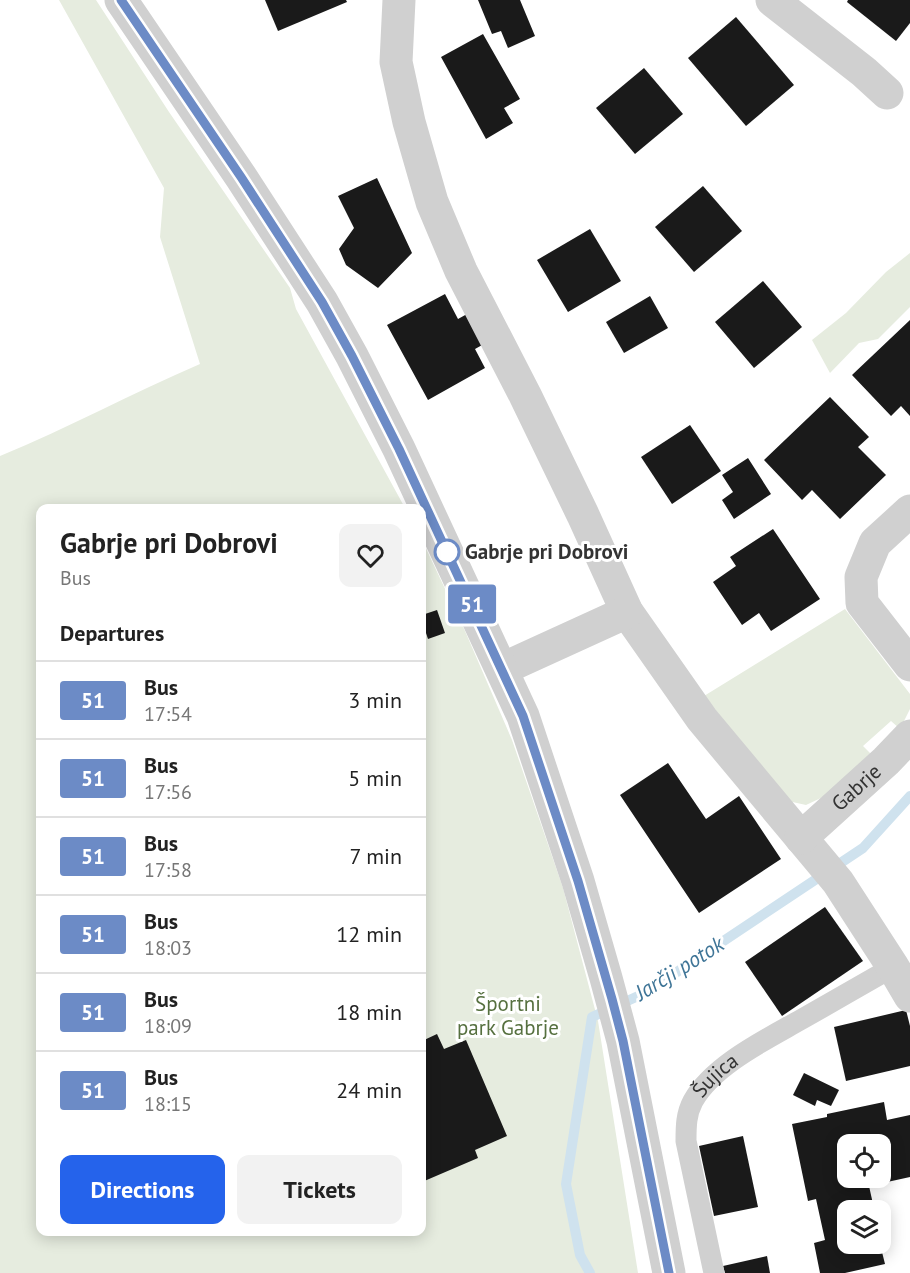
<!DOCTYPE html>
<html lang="en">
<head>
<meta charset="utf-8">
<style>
	:root { --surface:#fff; --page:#f2f2f2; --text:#222; --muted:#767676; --line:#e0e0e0; --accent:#2563eb }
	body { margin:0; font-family:"PT Sans",sans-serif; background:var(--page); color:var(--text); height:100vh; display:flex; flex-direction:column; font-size:22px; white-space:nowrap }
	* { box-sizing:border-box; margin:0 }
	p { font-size:20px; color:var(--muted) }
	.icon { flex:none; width:33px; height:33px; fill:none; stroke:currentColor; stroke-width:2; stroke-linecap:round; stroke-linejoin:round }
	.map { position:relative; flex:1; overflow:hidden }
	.drawer { position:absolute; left:36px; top:504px; width:390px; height:732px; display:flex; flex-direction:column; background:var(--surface); border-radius:12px; box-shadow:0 3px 15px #0003 }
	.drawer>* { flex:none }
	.badge { padding:0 12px; border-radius:4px; font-size:21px; line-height:39px }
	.fabs { position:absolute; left:837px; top:1134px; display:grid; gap:12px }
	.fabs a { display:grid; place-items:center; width:54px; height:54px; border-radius:12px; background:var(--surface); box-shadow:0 3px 15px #0003; font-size:30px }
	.map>.badge { position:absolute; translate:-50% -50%; box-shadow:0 0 0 3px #fff }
	h2 { padding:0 24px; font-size:22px; line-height:54px }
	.round { display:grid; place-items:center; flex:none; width:63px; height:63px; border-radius:12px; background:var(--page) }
	.head { display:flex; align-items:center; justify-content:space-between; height:102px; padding:0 24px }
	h1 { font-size:28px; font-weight:700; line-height:45px }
	.cta { display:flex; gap:12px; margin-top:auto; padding:12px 24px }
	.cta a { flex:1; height:69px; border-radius:12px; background:var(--accent); color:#fff; font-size:24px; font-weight:700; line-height:69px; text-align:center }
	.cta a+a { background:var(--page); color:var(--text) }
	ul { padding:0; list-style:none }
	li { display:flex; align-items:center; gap:18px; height:78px; padding:0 24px; border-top:2px solid var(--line) }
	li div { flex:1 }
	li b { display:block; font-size:22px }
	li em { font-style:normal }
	li .badge { min-width:66px; font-weight:700; text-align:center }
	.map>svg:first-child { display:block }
</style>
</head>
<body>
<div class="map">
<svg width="910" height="1273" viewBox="0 0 910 1273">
	<rect width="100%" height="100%" fill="#fff"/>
	<g fill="#e6ecdf">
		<path d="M59 0H96L169 112 290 288 296 309 405 508H40V1232H422V540L465 631 512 740 563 888 598 1021 638 1273H0V456C68 428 132 393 200 364L160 237 164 188Z"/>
		<polygon points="910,253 910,307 878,339 859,343 830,373 812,340 846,313 886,272"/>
		<polygon points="845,609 910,694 910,709 900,729 891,721 863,746 871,754 823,797 806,805 788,801 704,696"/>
	</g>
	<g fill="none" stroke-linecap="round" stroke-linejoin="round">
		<polyline stroke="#cfe2ee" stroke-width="10" points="590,1273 580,1255 566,1184 592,1017 647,992 863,848 910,796"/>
	</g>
	<g fill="#1a1a1a" fill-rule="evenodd">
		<polygon points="265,0 346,0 347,2 278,31"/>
		<polygon points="478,0 520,0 535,36 508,48 501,31 492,34"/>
		<polygon points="848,0 910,0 910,23 896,41 847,2"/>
		<polygon points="736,17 794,85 746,126 688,58"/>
		<polygon points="483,34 520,99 504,108 513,123 486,139 441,57"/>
		<polygon points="644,68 683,114 635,154 596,108"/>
		<polygon points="377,178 412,253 378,288 346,265 339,249 354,228 338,196"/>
		<polygon points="703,186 742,231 694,272 655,227"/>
		<polygon points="590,229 621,281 568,312 537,260"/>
		<polygon points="763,281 802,327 754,368 715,322"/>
		<polygon points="445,294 458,319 467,314 484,344 475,349 485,368 428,400 387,325"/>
		<polygon points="650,296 668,328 624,353 606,322"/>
		<polygon points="910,320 910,416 901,406 891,416 852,375"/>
		<polygon points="830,397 869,437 858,447 886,475 840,519 812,490 802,500 764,460"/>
		<polygon points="690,425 721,471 672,504 641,457"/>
		<polygon points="748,458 771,494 734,519 722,500 733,492 722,475"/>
		<polygon points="773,529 820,599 771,631 759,613 742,625 713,582 736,566 730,557"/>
		<polygon points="437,610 445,633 428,639 422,621 422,615"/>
		<polygon points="668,763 706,819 739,796 781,859 699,913 620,795"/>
		<polygon points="825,907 863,961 782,1016 745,962"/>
		<polygon points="906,1010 910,1026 910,1066 846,1081 834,1027"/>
		<polygon points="437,1034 444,1049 466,1040 507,1136 475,1150 478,1158 422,1182 422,1041"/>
		<polygon points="804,1073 839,1090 831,1106 817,1100 815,1106 793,1095"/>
		<path d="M884 1102 887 1120 910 1115V1177L869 1186 873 1204 884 1202 889 1227 880 1229V1210H848V1244H880L885 1264 845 1273H820L814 1243 825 1240 816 1199 808 1201 792 1124 827 1117V1114ZM848 1144H880V1178H848Z"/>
		<polygon points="743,1136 758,1207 714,1216 699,1146"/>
		<polygon points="767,1256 770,1273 725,1273 723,1266"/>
	</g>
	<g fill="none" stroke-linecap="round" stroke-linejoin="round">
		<path stroke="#d0d0d0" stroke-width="21" id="s1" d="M714 1273 686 1141C686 1127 686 1114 693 1101 713 1065 767 1039 802 1019 832 1002 863 984 893 967"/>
		<g stroke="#d0d0d0" stroke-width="33">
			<polyline points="399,0 396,62 409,122 432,202 461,271 525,395 583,515 627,612 702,719 838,882 893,967 910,996"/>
			<polyline points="772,0 864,72 887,93"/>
			<polyline points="910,511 875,543 861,577 862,603 910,665"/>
			<polyline points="502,669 627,612"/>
			<path id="s2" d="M801 838 886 761 910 736"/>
		</g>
		<polyline stroke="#d0d0d0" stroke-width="33" points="121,0 241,177 322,302 352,356 399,449 523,716 578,881 606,978 623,1041 669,1273"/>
	</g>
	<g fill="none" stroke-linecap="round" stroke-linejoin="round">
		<defs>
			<polyline id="line" points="121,0 241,177 322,302 352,356 399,449 523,716 578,881 612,999 623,1041 669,1273"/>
		</defs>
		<use href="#line" stroke="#fff" stroke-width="14"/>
		<use href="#line" stroke="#6c8bc6" stroke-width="9"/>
	</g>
	<circle fill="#fff" stroke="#6c8bc6" stroke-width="3" cx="447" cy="552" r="12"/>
	<g text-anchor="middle" stroke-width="6" stroke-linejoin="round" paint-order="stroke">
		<g font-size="21" font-weight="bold" fill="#333" stroke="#fff" text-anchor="start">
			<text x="465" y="559">Gabrje pri Dobrovi</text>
		</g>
		<g font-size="21" fill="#333" stroke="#fff">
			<text dy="7" stroke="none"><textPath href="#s2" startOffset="75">Gabrje</textPath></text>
			<text dy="7" stroke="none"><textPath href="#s1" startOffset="210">Šujica</textPath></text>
		</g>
		<g font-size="21" fill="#56703f" stroke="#fff">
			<text x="508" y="1011">Športni<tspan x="508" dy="24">park Gabrje</tspan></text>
		</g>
		<g font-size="22" font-style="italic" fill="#3f7597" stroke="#fff">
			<text transform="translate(679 968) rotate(-32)" y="8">Jarčji potok</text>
		</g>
	</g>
</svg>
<div class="fabs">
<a><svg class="icon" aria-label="locate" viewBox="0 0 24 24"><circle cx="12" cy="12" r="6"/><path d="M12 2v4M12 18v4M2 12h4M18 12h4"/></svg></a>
<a><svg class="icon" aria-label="layers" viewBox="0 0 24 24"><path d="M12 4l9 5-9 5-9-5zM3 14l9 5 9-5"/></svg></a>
</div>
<b class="badge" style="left:472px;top:604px;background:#6c8bc6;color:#fff">51</b>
<section class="drawer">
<div class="head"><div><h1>Gabrje pri Dobrovi</h1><p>Bus</p></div><a class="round"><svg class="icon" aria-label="heart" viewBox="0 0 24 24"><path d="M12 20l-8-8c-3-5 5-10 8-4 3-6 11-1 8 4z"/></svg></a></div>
<h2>Departures</h2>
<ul>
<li><span class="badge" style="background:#6c8bc6;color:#fff">51</span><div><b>Bus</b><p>17:54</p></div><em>3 min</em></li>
<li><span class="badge" style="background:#6c8bc6;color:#fff">51</span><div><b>Bus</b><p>17:56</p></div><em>5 min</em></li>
<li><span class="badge" style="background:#6c8bc6;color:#fff">51</span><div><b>Bus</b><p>17:58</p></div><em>7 min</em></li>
<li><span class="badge" style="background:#6c8bc6;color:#fff">51</span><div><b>Bus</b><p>18:03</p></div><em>12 min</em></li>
<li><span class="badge" style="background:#6c8bc6;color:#fff">51</span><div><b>Bus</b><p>18:09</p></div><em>18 min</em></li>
<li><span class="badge" style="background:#6c8bc6;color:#fff">51</span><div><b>Bus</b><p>18:15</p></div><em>24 min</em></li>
</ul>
<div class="cta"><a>Directions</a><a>Tickets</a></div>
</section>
</div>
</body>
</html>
